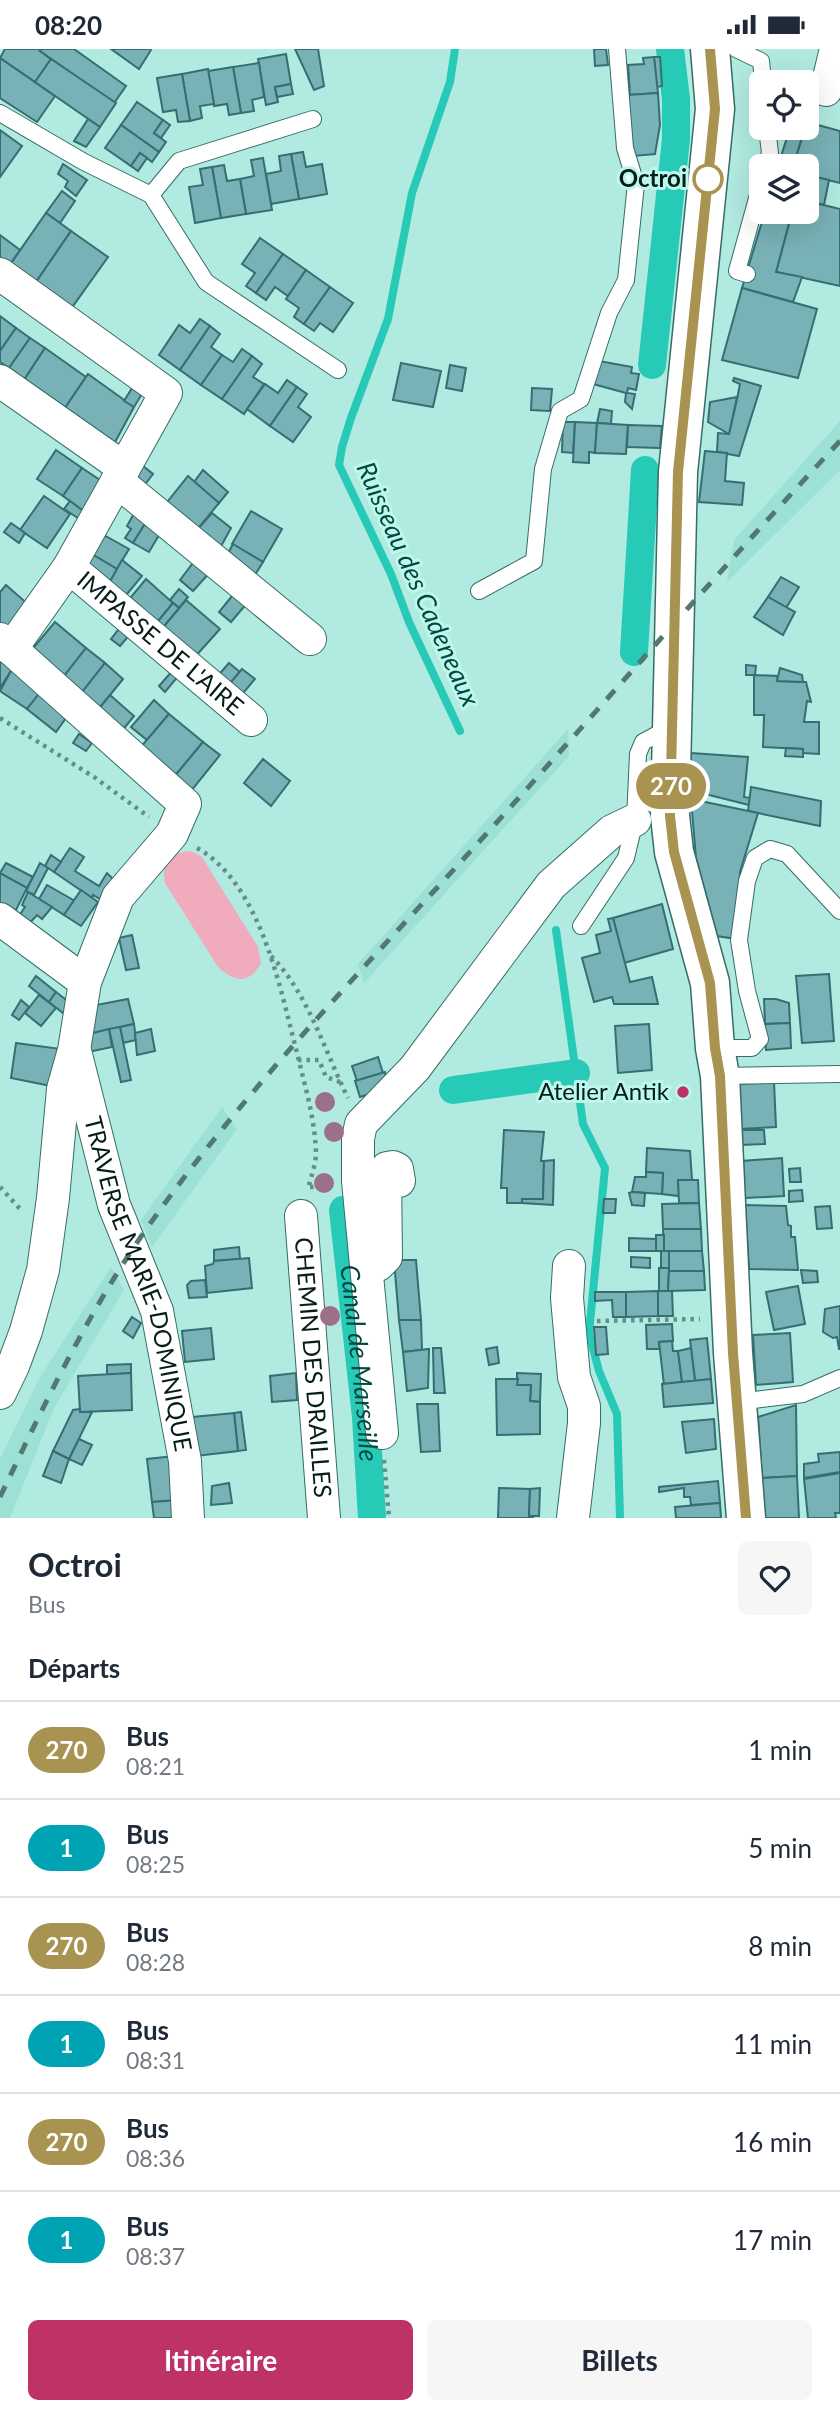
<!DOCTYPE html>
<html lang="fr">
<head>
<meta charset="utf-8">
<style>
	:root { --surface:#fff; --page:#f6f6f7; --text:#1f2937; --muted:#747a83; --line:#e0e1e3; --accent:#be3267 }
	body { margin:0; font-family:Lato,sans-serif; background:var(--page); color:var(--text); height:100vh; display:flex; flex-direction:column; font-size:26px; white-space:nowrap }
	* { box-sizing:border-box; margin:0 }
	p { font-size:23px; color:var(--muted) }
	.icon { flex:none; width:38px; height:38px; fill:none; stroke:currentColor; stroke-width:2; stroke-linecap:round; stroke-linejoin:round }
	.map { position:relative; height:1469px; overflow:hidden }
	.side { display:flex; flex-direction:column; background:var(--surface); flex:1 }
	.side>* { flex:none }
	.badge { padding:0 14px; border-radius:23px; font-size:24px; line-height:46px }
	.controls { position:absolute; left:749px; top:21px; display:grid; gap:14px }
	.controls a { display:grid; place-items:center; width:70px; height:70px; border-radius:10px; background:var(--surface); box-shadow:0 7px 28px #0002; font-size:35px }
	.map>.badge { position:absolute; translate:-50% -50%; box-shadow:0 0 0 4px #fff }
	h2 { padding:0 28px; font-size:26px; line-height:63px }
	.round { display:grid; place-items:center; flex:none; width:74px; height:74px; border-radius:10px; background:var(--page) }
	.headline { display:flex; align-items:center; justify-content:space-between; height:119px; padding:0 28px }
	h1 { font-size:33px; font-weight:700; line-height:52px }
	.button { display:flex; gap:14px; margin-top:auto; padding:14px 28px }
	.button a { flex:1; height:80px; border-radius:10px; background:var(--accent); color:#fff; font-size:28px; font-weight:700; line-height:80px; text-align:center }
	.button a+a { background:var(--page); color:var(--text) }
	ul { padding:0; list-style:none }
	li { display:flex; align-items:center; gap:21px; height:98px; padding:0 28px; border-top:2px solid var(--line) }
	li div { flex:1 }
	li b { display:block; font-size:26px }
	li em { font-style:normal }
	li .badge { min-width:77px; font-weight:700; text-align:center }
	.status { display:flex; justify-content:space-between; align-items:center; height:49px; padding:0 35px; background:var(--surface); direction:ltr }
	.status svg { height:19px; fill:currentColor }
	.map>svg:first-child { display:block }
</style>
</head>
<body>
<div class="status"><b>08:20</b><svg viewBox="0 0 49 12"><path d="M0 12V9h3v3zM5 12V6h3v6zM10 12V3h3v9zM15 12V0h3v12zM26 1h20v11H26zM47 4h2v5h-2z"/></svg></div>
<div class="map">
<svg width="840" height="1469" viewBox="0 0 840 1469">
	<rect width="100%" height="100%" fill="#b1eae0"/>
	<g fill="#9de0d5">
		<polygon points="840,372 840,421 727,533 734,491"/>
		<polygon points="568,680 569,707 364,934 358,915"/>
		<polygon points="222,1058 237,1080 152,1198 141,1171"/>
		<polygon points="111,1218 124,1241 54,1359 10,1469 0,1469 0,1410 39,1330"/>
	</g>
	<path fill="#f0abbc" d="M191 802 202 808 258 898 261 914C249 936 235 933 218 918L165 834C161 812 169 804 191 802Z"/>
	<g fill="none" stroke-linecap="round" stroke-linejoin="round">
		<g stroke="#26cab7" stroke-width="8">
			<polyline points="455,0 450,33 412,144 388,270 351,369 342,398 339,416 391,525 409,573 460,682"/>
			<polyline points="556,881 583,1075 605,1119 589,1284 599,1322 617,1365 620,1469"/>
		</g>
		<g stroke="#26cab7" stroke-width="28">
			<polyline points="652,316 676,90 676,50 670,0"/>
			<polyline points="634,603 645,421"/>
			<polyline points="453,1041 576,1024"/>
			<path id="s1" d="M343 1161 366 1368 372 1469"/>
		</g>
	</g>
	<g fill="#78b1b6" stroke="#356e73" stroke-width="2">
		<polygon points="5,0 38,0 51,10 35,33 0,9"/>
		<polygon points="42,0 74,0 126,37 114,54 40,2"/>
		<polygon points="111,0 150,0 151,1 139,20"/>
		<polygon points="295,0 318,0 324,37 314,41"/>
		<polygon points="594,0 606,0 608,16 595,17"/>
		<polygon points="286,5 291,35 275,38 278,53 266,56 258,10"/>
		<polygon points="654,8 660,8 662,37 657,38"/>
		<polygon points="654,8 658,44 630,46 628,16 644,15 643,9"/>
		<polygon points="0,9 55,47 37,73 0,49"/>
		<polygon points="51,10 116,54 100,78 35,33"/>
		<polygon points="259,14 264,48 252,51 254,62 241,64 233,18"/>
		<polygon points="233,18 241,64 229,66 227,55 214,57 208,22"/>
		<polygon points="208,20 214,55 200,57 202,69 190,72 182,25"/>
		<polygon points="182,25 190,72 178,73 176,61 163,63 157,29"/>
		<polygon points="291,35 293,45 277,48 275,38"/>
		<polygon points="658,44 660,76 655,105 633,107 627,46"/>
		<polygon points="137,53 163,71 154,84 166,93 159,103 121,76"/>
		<polygon points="88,70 100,78 86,98 74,92"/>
		<polygon points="163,71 170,76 161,89 154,84"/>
		<polygon points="807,73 840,82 840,134 807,126 807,117 793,117"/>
		<polygon points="121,76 159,103 152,113 140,104 131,117 105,99"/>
		<polygon points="790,79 805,79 793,117 778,117"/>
		<polygon points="0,81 22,97 0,128"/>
		<polygon points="303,103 306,118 322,115 327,145 299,150 291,105"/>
		<polygon points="140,104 147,109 138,122 131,117"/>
		<polygon points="291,105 299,150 271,155 266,125 281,122 279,107"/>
		<polygon points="263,109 272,161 246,165 240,130 254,127 251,111"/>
		<polygon points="63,115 87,131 76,147 65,138 68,132 58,125"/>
		<polygon points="224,116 227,132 240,130 246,165 221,169 212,118"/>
		<polygon points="212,118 221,169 195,174 189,138 203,136 200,120"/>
		<polygon points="807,126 829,131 824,156 807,152"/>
		<polygon points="62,142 75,152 60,174 46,164"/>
		<polygon points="807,152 840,160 840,237 776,223 792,163 807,163"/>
		<polygon points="765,163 792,163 776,223 802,228 793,253 742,239"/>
		<polygon points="46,164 71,182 32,239 7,220"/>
		<polygon points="71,182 108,208 68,264 32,239"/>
		<polygon points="0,186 20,201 6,221 0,217"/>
		<polygon points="260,189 283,205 256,244 246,237 255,224 242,215"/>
		<polygon points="283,205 306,221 288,247 275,238 266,251 256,244"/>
		<polygon points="306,221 330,238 304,275 294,268 299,259 286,250"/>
		<polygon points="330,238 353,254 333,283 320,274 314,282 304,275"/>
		<polygon points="742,239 817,260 798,329 722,311"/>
		<polygon points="0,267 16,279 0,302"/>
		<polygon points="200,270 210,277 180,321 159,306 179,276 190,284"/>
		<polygon points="210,277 220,285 211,298 222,306 201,336 180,321"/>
		<polygon points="16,279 30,289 9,319 0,313 0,302"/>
		<polygon points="30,289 45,299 24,331 9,319"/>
		<polygon points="45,299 86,328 65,359 24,331"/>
		<polygon points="242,300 252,307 222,350 201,336 222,306 233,313"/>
		<polygon points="252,307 262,315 253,328 264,335 244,365 222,350"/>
		<polygon points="599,312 632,318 631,324 639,325 636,341 628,339 627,344 635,345 632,360 625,353 626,344 593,335"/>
		<polygon points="401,314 441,322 433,358 393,351"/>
		<polygon points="450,316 466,319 462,342 446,339"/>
		<polygon points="88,325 134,358 114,395 65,359"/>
		<polygon points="734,329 761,337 739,407 717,403 718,384 729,385 737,350 740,335 733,332"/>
		<polygon points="137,331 146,338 134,358 124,352"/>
		<polygon points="287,331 297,338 270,377 247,360 265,335 278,344"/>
		<polygon points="297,338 307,345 298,358 311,368 293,393 270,377"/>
		<polygon points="532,339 552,340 550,362 531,361"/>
		<polygon points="737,348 729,385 708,373 710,353"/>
		<polygon points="600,360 612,362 611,375 597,374"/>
		<polygon points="563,373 575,373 573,404 562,403"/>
		<polygon points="575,373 597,374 595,404 589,403 589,414 573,413"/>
		<polygon points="597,374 628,376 626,405 595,404"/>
		<polygon points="628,376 662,377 660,399 627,398"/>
		<polygon points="56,401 82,419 63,447 37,430"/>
		<polygon points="705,402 727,404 725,432 744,434 742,456 699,453"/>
		<polygon points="138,413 153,425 143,438 129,428"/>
		<polygon points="82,419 106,435 86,464 63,447"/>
		<polygon points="203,421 228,443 219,454 194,433"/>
		<polygon points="188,427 219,454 196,482 164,457"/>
		<polygon points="44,447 70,465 47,499 20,481"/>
		<polygon points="70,452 86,464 81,471 64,460"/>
		<polygon points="136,461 148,470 133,494 125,489 131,480 127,477"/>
		<polygon points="251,462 282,480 263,513 232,495"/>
		<polygon points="212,464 231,479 219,501 196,482"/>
		<polygon points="148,470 162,481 149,503 133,494"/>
		<polygon points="11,474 25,484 19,494 4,483"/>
		<polygon points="102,485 129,500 117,520 90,504"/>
		<polygon points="233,495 263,513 253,529 226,508"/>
		<polygon points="90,504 117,520 110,533 83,517"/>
		<polygon points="196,510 211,522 193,542 180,531"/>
		<polygon points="122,511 142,527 122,551 107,538"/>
		<polygon points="781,528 799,538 786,559 768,548"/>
		<polygon points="146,530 173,554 154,577 126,554"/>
		<polygon points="6,536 30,557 7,585 0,580 0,543"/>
		<polygon points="179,540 188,548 179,559 170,551"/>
		<polygon points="236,542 249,552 231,573 219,563"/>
		<polygon points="768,548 795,563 783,586 754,568"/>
		<polygon points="186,551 220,580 193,610 160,582"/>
		<polygon points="173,554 179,559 160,582 154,577"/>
		<polygon points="55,573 86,599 61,631 29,604"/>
		<polygon points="122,576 131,584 120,597 111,590"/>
		<polygon points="86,599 105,614 79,647 61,631"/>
		<polygon points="0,611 12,620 0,639"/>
		<polygon points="105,614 123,630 97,662 79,647"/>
		<polygon points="229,614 240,623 227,638 216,629"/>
		<polygon points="746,616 756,617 755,626 778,627 777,632 806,633 811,653 807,652 804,673 819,673 819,705 803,704 803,700 763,698 764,666 754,666 754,626 746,626"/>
		<polygon points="780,619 802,626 803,633 777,632"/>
		<polygon points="12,620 42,641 27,660 0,642"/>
		<polygon points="174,620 180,625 165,643 159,637"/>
		<polygon points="242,620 255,630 239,649 227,638"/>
		<polygon points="42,641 71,662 56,683 27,660"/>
		<polygon points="110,646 134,667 121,683 97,662"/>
		<polygon points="154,651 169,665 147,691 131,678"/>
		<polygon points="169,665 203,693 174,728 140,699"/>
		<polygon points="79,685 92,694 86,702 73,694"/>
		<polygon points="203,693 220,706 191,742 174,728"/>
		<polygon points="786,699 803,700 803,708 785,707"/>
		<polygon points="691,704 748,708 744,748 750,749 749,756 689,741"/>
		<polygon points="263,710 290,732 271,757 244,734"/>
		<polygon points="751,738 821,752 820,777 748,762"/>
		<polygon points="691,750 758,764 740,823 736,890 717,887 716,883 696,809"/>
		<polygon points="70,799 84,808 75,822 99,837 107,824 116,833 108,855 93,846 92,849 54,823"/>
		<polygon points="51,806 61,813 54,823 45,817"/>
		<polygon points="6,814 33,828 27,839 0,824"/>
		<polygon points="40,814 48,819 34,846 26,842"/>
		<polygon points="0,824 27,839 15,863 0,855"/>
		<polygon points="47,836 75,852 64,866 39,850"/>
		<polygon points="81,841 98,853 81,877 64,866"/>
		<polygon points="28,843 52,858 42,870 37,866 27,877 17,870 25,858 22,856"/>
		<polygon points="662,855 673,900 624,914 613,869"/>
		<polygon points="613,869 630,933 652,928 658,955 614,955 612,948 594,953 582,909 600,904 596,886 611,882 608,870"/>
		<polygon points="132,886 139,919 126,921 119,889"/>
		<polygon points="829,925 834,992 802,994 796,927"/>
		<polygon points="36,927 56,943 49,953 29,937"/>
		<polygon points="56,943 69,953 64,965 49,953"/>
		<polygon points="39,946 56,959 41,977 25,964"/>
		<polygon points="128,950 134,975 89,985 91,957"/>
		<polygon points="764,950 776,950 789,954 790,974 765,975"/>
		<polygon points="21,951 29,958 19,971 12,966"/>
		<polygon points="790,974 791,999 766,1001 765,975"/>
		<polygon points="134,975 136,991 123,994 120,978"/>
		<polygon points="649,975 652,1021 618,1024 615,977"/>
		<polygon points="120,978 131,1031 121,1033 109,980"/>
		<polygon points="109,980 112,998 88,1003 89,985"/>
		<polygon points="151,980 155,1002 137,1006 135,984"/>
		<polygon points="16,994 61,1000 56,1038 11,1029"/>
		<polygon points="378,1008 383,1024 357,1032 352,1017"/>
		<polygon points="385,1023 389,1039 360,1048 355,1032"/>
		<polygon points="774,1033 776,1078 739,1080 737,1035"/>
		<polygon points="504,1081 544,1083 541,1112 544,1112 543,1150 522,1150 522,1154 507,1154 507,1139 501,1139"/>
		<polygon points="739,1081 764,1081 765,1095 740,1096"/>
		<polygon points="647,1099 690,1102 692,1131 678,1131 679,1147 662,1145 663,1124 646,1123"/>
		<polygon points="782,1109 784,1147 745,1149 742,1112"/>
		<polygon points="554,1111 553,1156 522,1154 522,1150 543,1150 544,1112"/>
		<polygon points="800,1119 801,1133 790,1133 789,1120"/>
		<polygon points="646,1123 663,1124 662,1145 632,1143 635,1128 646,1128"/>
		<polygon points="678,1131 698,1131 699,1154 679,1154"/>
		<polygon points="802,1141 803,1152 789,1153 789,1142"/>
		<polygon points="632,1143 645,1144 644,1157 632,1156 629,1144"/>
		<polygon points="604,1150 616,1150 615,1164 603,1164"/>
		<polygon points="699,1154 701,1180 663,1180 662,1155"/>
		<polygon points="745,1156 786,1157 788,1176 791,1177 791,1188 795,1188 798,1221 749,1220"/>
		<polygon points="830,1157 832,1179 817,1180 815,1158"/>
		<polygon points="663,1180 701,1180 702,1202 664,1202"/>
		<rect x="656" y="1186" width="8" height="16"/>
		<polygon points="629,1189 656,1190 656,1202 629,1202"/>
		<polygon points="239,1198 240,1210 214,1212 214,1201"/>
		<rect x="661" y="1202" width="8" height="17"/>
		<polygon points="669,1202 702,1202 704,1222 669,1222"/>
		<polygon points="631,1208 650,1209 650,1219 631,1218"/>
		<polygon points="249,1209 252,1239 207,1244 205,1217 213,1215 214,1212"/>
		<polygon points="394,1211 416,1211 421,1271 399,1271"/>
		<polygon points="659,1219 669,1219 668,1242 659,1242"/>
		<polygon points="801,1221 817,1222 818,1233 803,1234"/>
		<polygon points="669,1222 704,1222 705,1241 668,1242"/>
		<polygon points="205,1231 207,1248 189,1249 187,1236 191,1232"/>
		<polygon points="798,1237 805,1275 774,1281 766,1243"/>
		<polygon points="658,1242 658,1267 626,1268 626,1243"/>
		<polygon points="658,1242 672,1242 673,1267 658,1267"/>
		<polygon points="595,1243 626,1243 626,1268 613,1268 612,1251 595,1252"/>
		<polygon points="840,1257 840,1300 839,1300 837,1288 833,1289 823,1283 825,1260"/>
		<polygon points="132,1268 141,1274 133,1289 123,1282"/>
		<polygon points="399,1271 421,1271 422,1301 403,1303"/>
		<polygon points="672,1275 673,1292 659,1293 660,1300 647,1300 646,1276"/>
		<polygon points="594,1278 606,1278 608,1305 596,1306"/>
		<polygon points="211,1279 214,1310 185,1313 182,1282"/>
		<polygon points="790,1284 793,1333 756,1336 753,1286"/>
		<polygon points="707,1289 711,1330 695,1332 690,1291"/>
		<polygon points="672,1292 673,1302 678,1302 682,1333 664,1336 659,1293"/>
		<polygon points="497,1298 499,1314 489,1316 486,1300"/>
		<polygon points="433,1299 441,1299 445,1344 434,1344"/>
		<polygon points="691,1299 695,1332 682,1333 678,1302"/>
		<polygon points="429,1300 428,1339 407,1342 403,1303"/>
		<polygon points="131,1315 131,1324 107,1326 107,1316"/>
		<polygon points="131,1324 132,1361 80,1363 78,1327"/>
		<polygon points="296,1324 297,1351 272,1353 270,1327"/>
		<polygon points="517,1324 541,1325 540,1353 530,1352 531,1336 517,1336"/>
		<polygon points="496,1330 518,1330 517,1336 531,1336 530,1352 540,1353 540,1385 497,1386"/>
		<polygon points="711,1330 713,1354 664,1358 662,1335"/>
		<polygon points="417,1355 438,1355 440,1402 421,1403"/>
		<polygon points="796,1356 797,1427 762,1429 758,1368"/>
		<polygon points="80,1360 80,1363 92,1363 69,1410 53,1402 73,1361"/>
		<polygon points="241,1363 246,1401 238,1402 234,1364"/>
		<polygon points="234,1364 238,1402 196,1407 193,1368"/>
		<polygon points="714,1370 716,1400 686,1404 682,1373"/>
		<polygon points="79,1390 92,1396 82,1416 69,1410"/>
		<polygon points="53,1402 69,1410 61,1434 43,1427"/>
		<polygon points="840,1403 840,1423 804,1429 804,1415 819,1413 818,1405"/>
		<polygon points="174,1407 179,1451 152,1453 147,1410"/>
		<polygon points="840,1424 840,1464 835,1464 836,1469 808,1469 804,1430"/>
		<polygon points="797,1427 799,1469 765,1469 762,1429"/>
		<polygon points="718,1432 720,1454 691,1456 690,1448 684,1448 684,1439 659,1443 659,1438"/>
		<polygon points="229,1434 232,1454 211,1456 212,1437"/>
		<polygon points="499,1439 530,1440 529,1467 533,1467 533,1469 498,1469"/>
		<polygon points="540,1439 539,1467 529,1467 530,1440"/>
		<polygon points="179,1451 181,1469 154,1469 152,1453"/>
		<polygon points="720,1454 721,1469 676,1469 675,1458"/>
	</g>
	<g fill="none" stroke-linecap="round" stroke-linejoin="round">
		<defs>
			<g id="service">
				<polyline points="736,0 761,12 763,33"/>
				<polyline points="0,64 84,113 151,146 206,233 338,321"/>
				<polyline points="766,117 770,104 767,79"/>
				<polyline points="151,146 179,112 313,70"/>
				<polyline points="747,225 737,222 761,135"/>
				<polyline points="479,542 534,512 543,420 560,362 581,350 609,264 626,231 636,135 625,99 617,0"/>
				<polyline points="581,877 626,809 635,771 638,705 643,693 671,678"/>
				<polyline points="715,999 752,999 760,990 747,942 739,891 747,832 755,809 770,800 787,805 840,862"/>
				<polyline points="720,1027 840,1025"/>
				<polyline points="738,1353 803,1345 840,1329"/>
			</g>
			<g id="minor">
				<polyline points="826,41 836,0"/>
				<polyline points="0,225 166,344 69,518 11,600"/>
				<polyline points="0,332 124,419"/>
				<polyline points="117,432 310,590"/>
				<path id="s2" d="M69 518 251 671"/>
				<polyline points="0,590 185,755 172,785 118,848 85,933 74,1001 63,1040 53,1149 43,1221 26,1282 13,1317 0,1344"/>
				<polyline points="0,870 85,933"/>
				<path id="s3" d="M75 1002 114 1156 157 1262 185 1412 188 1469"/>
				<path id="s4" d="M301 1167 324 1469"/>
				<polyline points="370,1214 378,1216 386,1208 385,1125 387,1119 393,1118 397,1120 399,1132"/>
				<polyline points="569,1217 567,1249 574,1328 584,1357 584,1374 573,1469"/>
				<polyline points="382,1384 358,1132 358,1090 361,1075 415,1019 551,836 612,782 635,771"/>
			</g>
			<polyline id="secondary" points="710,0 715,60 678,423 670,767 674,803 710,934 715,999 720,1027 733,1304 746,1469"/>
		</defs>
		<use href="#service" stroke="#366d65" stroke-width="18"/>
		<use href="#minor" stroke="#366d65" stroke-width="34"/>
		<use href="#secondary" stroke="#366d65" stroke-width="41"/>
		<g stroke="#648e87" stroke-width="4.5" stroke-dasharray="3.5 5" stroke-linecap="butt">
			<polyline points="0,669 94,728 149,768"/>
			<path d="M197 799C261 835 280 939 297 1004 305 1037 315 1070 316 1104 316 1115 311 1128 308 1140"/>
			<path d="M271 907C308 944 325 1003 348 1049"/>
			<polyline points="298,1011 319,1011 326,1028 340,1033"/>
			<polyline points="0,1138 22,1162"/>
			<polyline points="310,1138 332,1136"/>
			<polyline points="597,1272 700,1270"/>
			<polyline points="384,1411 389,1469"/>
		</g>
		<use href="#service" stroke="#fff" stroke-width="16"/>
		<use href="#minor" stroke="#fff" stroke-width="32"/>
		<use href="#secondary" stroke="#fff" stroke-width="38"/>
		<path stroke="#527872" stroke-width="5" stroke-dasharray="12 12" stroke-linecap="butt" d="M0 1448C44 1356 88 1263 147 1179 248 1036 372 911 489 782 606 652 721 520 840 392"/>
	</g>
	<g fill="#9c708a">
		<circle cx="325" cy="1053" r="10"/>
		<circle cx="334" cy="1083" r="10"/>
		<circle cx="324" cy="1134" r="10"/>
		<circle cx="330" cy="1267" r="10"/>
	</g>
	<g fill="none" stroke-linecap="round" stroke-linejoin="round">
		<defs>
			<polyline id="line" points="710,0 715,60 678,423 670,767 674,803 710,934 715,999 720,1027 733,1304 746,1469"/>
		</defs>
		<use href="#line" stroke="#fff" stroke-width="16"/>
		<use href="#line" stroke="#a99351" stroke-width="10"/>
	</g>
	<circle fill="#fff" stroke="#a99351" stroke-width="3.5" cx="708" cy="130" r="14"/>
	<circle fill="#be3267" stroke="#bef8ed" stroke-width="2.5" cx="683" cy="1043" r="7"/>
	<g text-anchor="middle" stroke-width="6" stroke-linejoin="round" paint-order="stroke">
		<g font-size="24" font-weight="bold" fill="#061d1a" stroke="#bef8ed" text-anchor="end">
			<text x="687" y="138">Octroi</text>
		</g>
		<g font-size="24" fill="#061d1a" stroke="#bef8ed">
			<text dy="8" stroke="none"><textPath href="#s2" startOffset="119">IMPASSE DE L'AIRE</textPath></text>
			<text dy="8" stroke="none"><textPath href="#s3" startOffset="242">TRAVERSE MARIE-DOMINIQUE</textPath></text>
			<text dy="8" stroke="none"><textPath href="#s4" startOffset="152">CHEMIN DES DRAILLES</textPath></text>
		</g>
		<g font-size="24" fill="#061d1a" stroke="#bef8ed" text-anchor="end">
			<text x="669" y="1051">Atelier Antik</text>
		</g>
		<g font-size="26" font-style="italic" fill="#024840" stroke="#bef8ed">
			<text transform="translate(418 535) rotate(66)" y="9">Ruisseau des Cadeneaux</text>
			<text dy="9" stroke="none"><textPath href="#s1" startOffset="154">Canal de Marseille</textPath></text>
		</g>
	</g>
</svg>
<div class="controls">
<a><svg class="icon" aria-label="locate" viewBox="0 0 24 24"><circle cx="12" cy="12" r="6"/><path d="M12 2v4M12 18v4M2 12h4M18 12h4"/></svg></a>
<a><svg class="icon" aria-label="layers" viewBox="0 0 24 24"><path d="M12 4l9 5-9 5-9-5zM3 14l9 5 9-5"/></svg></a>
</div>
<b class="badge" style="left:671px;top:737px;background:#a99351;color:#fff">270</b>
</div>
<section class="side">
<div class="headline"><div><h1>Octroi</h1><p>Bus</p></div><a class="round"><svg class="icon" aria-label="heart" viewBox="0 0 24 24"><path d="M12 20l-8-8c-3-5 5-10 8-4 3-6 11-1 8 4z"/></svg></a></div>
<h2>Départs</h2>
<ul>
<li><span class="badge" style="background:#a99351;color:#fff">270</span><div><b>Bus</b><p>08:21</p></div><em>1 min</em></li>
<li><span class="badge" style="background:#00a3b4;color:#fff">1</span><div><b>Bus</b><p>08:25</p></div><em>5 min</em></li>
<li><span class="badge" style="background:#a99351;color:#fff">270</span><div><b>Bus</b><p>08:28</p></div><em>8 min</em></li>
<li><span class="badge" style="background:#00a3b4;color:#fff">1</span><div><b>Bus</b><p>08:31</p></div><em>11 min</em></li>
<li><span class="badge" style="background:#a99351;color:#fff">270</span><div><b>Bus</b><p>08:36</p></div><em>16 min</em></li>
<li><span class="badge" style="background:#00a3b4;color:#fff">1</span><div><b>Bus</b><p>08:37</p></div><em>17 min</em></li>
</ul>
<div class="button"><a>Itinéraire</a><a>Billets</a></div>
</section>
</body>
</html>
